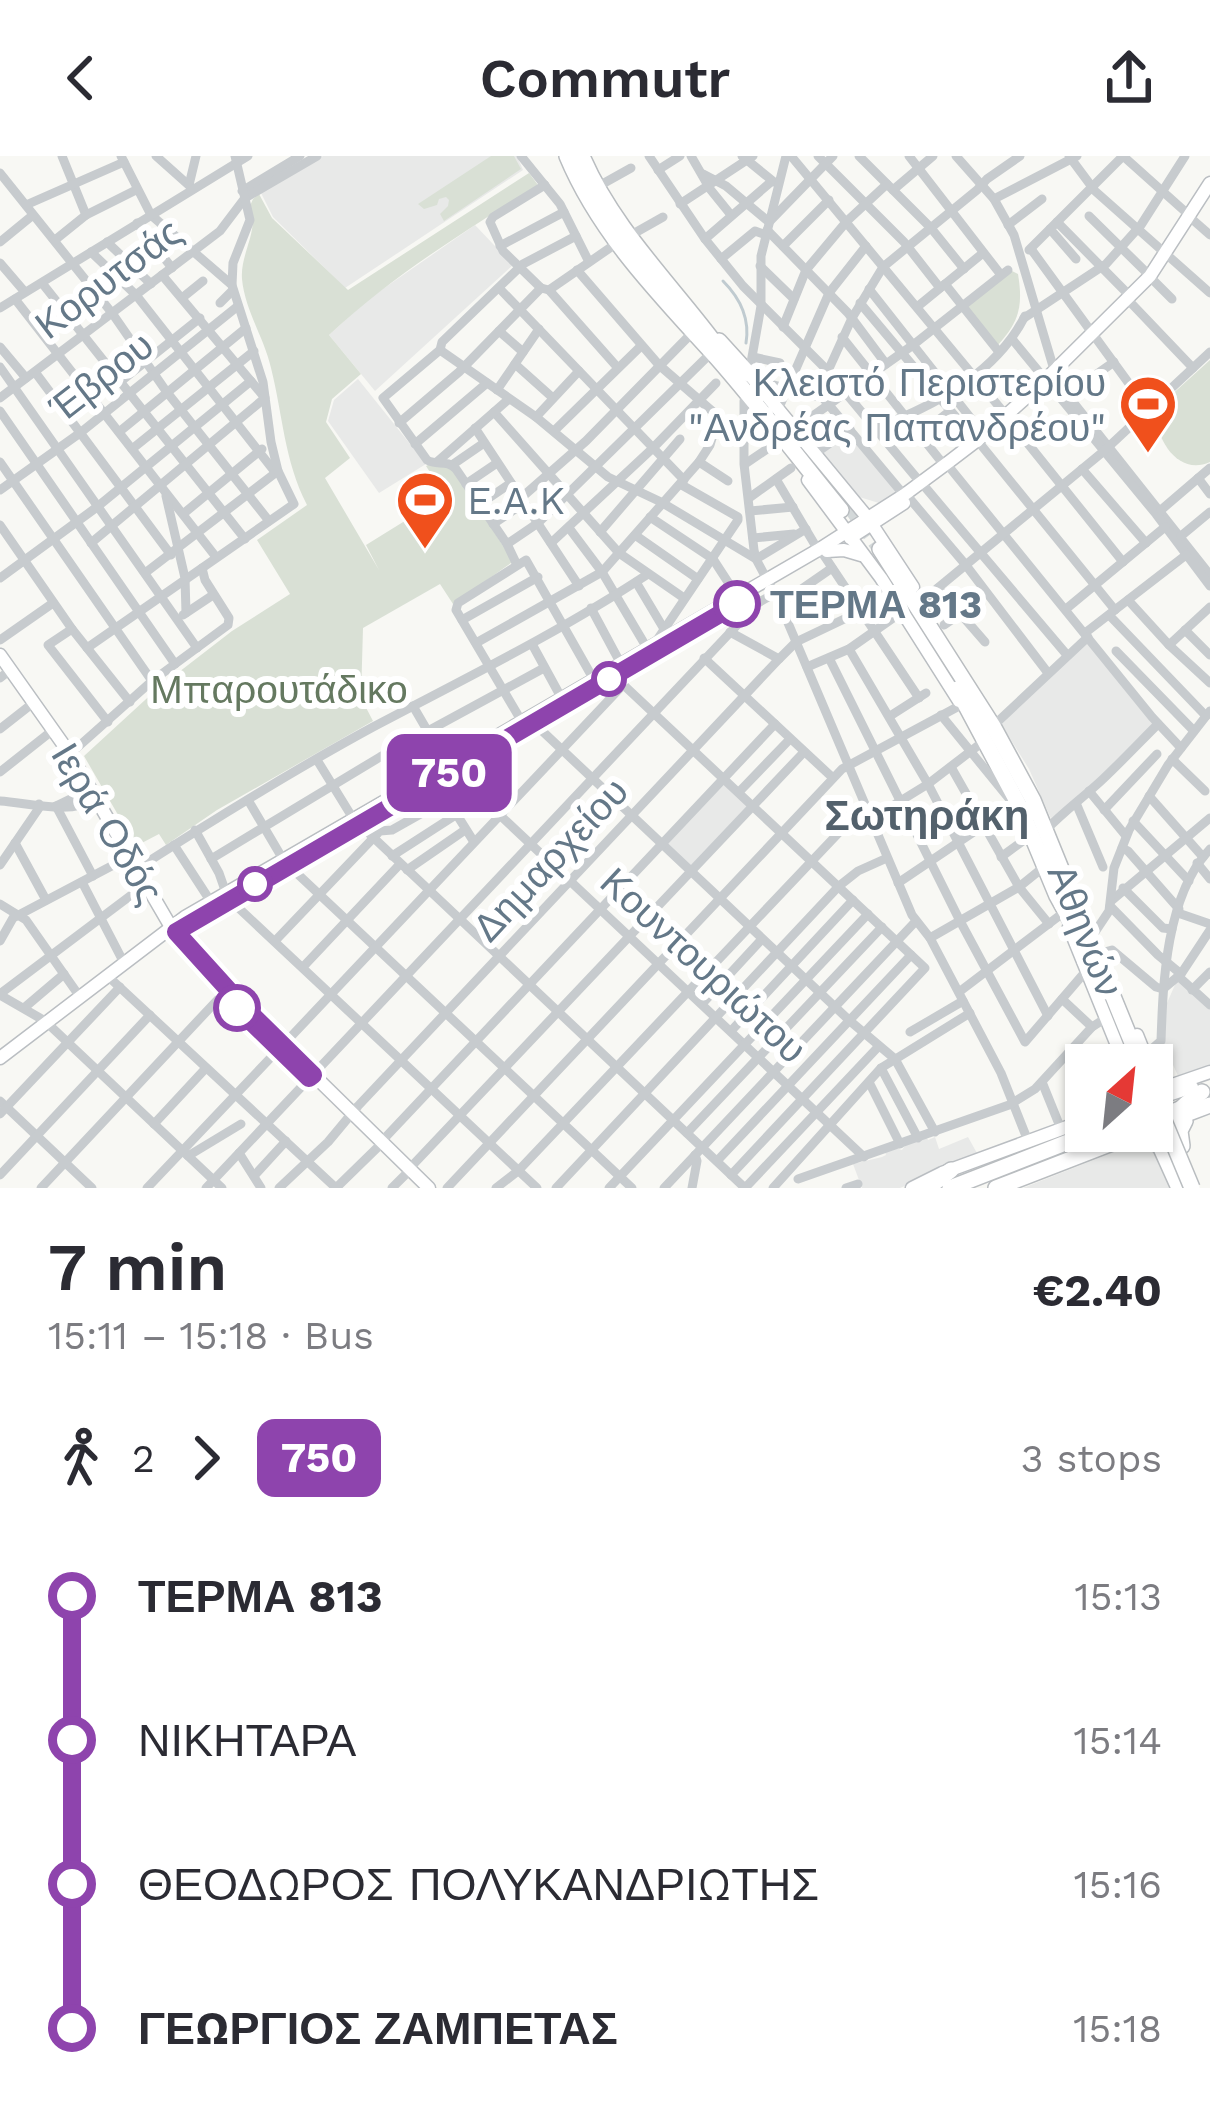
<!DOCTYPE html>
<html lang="en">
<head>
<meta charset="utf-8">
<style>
	:root { --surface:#fff; --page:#f7f7f7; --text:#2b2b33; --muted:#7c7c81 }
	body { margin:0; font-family:"Work Sans",sans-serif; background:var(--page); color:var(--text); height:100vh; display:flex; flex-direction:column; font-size:45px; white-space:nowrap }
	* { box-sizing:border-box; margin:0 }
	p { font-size:39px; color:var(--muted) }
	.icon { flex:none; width:66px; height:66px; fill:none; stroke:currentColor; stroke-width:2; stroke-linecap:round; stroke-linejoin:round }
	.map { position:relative; height:1032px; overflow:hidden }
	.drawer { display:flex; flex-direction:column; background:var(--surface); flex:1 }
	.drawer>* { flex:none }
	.badge { padding:0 24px; border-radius:18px; font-size:42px; line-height:78px }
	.needle { width:78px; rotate:27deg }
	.tools { position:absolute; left:1065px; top:888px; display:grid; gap:24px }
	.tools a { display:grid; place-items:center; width:108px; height:108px; border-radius:0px; background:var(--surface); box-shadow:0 3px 9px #0004; font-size:60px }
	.map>.badge { position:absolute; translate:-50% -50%; box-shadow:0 0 0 6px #fff }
	.legs { display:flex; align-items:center; gap:18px; height:132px; padding:0 48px; font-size:39px }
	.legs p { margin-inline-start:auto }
	.summary { display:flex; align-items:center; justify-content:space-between; height:204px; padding:0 48px }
	h1 { font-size:66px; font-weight:600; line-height:90px }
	ul { padding:0 48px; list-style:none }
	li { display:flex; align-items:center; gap:42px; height:144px; font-size:45px }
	li i { display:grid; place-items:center; width:18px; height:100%; margin:0 15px; background:currentColor }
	li i::after { content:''; width:30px; height:30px; margin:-15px; border:9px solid; border-radius:50%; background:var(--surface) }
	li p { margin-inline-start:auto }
	li:first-child i { background:linear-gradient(#0000 50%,currentColor 0) }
	li:last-child i { background:linear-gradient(currentColor 50%,#0000 0) }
	header { display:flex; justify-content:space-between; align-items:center; height:156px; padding:0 48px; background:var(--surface); font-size:54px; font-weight:600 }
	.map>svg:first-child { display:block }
</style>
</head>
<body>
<header><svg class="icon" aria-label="back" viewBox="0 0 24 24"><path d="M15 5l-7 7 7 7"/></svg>Commutr<svg class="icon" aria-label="share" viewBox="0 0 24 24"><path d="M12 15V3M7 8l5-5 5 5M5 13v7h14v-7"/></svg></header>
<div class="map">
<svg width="1210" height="1032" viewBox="0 0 1210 1032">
	<rect width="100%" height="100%" fill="#f8f8f4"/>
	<g fill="#e8e9e8">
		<polygon points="323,0 517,0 523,14 345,132 273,61 261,37"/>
		<polygon points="475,69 513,109 375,235 329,179 367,144"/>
		<polygon points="358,223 426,308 379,337 328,265 334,244"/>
		<polygon points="848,276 899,337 879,347 856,340 820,296"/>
		<polygon points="1089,483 1156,568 1052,665 1029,613 1001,568"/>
		<polygon points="724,628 747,650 690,710 667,688"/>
		<polygon points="1178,822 1210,850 1210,914 1180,924 1165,892 1163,856"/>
		<polygon points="926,980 928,984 935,981 939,993 968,981 978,999 900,1032 862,1032 853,1008 882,1001 886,999 885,996 895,992 902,994 906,988"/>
		<polygon points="1139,986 1154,994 1171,1032 1023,1032"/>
	</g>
	<g fill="#d9e0d5">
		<polygon points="491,0 514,0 521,13 444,65 440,58 448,50 449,44 446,41 439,43 437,49 424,53 418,48"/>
		<path d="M529 17 538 29C465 75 392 120 329 179L361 218 332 243 326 266 350 302 325 322 379 414 366 389 445 340 426 310 430 308 452 312 511 402V407L453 448 440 428 363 472 361 542 373 565 217 654 166 689 159 678 136 690 84 600 157 533 232 475 290 438 257 384 307 349C284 304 283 260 271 212 264 181 245 155 242 123 240 97 260 74 250 50L253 43 259 38 272 62 348 134Z"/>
		<path d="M1012 115 1018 118C1023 149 1020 165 998 189L967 150Z"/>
		<path d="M1210 204V306C1179 320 1158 286 1155 259L1168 242Z"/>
	</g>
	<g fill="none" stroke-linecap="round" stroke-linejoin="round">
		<path stroke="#c0cbd0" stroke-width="3" d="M723 125C740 142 750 163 746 187"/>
		<polyline stroke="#d3d8d9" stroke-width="15" stroke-dasharray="15 8" stroke-linecap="butt" points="848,348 880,393"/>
		<defs>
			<g id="major">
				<polyline points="749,218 867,361 913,431"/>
				<polyline points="808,324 881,422 959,545"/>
				<polyline points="850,382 904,347"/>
				<polyline points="827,395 844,394 861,399"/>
				<polyline points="0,499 70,598 171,771 243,850 429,1032"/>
				<polyline points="1069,771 1125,909"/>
				<polyline points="1137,879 1149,909"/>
				<polyline points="0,902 185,761 818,394 904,339 950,305 984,279 1040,229 1150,120 1210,27"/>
				<polyline points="1152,917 1152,930"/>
				<polyline points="1152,936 1210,916"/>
				<polyline points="1152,937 1165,940 1192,931"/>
				<polyline points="912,1032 942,1017 1086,964"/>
			</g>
			<g id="highway">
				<path d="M567 0C600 79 660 139 717 202 760 251 800 304 841 354"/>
				<path d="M582 0C613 73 673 130 720 194"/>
				<polyline points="719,185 749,218"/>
				<polyline points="880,393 993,570 1033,644 1141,909"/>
				<polyline points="957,533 1020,651 1057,740 1079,780"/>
				<polyline points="1177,954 1178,961 1185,965 1180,975 1182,990"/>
				<polyline points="1186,958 1210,949"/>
				<polyline points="1143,981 1160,990 1179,1032"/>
				<path d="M1160 990C1165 964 1181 950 1202 936"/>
				<polyline points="928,1032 951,1014"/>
				<polyline points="950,1032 1096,975"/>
				<polyline points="996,1032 1138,977"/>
			</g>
		</defs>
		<use href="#major" stroke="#babec2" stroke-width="15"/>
		<use href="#highway" stroke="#b9bdc0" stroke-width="18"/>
		<g stroke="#c7cbce" stroke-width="9">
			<polyline points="62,0 86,59"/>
			<polyline points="121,0 151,59 232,129"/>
			<polyline points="156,0 193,33"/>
			<polyline points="521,0 560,48 589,106"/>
			<polyline points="649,0 705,83 743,130 824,211 920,326"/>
			<polyline points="691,0 710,33 731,59"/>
			<polyline points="742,0 774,26"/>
			<polyline points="791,0 1006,259"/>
			<polyline points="818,0 904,86 940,132"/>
			<polyline points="859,0 931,72 964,113"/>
			<polyline points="909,0 1001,119"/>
			<polyline points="956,0 994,43 1014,79 1058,227 1210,419"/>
			<polyline points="1069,0 1095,35 1210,137"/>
			<polyline points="1123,0 1189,59"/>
			<polyline points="658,14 680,0"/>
			<polyline points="0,17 112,157 166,235 269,365"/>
			<polyline points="703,18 726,30 769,66 833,0"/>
			<polyline points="189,29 196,0"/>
			<polyline points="597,31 631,12"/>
			<polyline points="893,34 933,0"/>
			<polyline points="242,35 300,0"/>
			<polyline points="994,43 1077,0"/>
			<polyline points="680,48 753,0"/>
			<polyline points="26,49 124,6"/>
			<polyline points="1089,60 1150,120"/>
			<polyline points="1193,64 1210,79"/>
			<polyline points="1057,66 1130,140"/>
			<polyline points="137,67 172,112"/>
			<polyline points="1008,69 1042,43"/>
			<polyline points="1050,73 1076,103"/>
			<polyline points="767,74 848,157 886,208"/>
			<polyline points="705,83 772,25"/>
			<polyline points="55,84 86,59 136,34"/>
			<polyline points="0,86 33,59"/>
			<polyline points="107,86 151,128"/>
			<polyline points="500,90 564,56"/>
			<polyline points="783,90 829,44"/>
			<polyline points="1031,93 1149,255"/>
			<polyline points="1029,94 1123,0"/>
			<polyline points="91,96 136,139 275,316"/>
			<polyline points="721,103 755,75 766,79"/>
			<polyline points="0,107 24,135"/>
			<polyline points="760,110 794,143"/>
			<polyline points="577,114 659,209 727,268 744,269"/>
			<polyline points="1153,124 1172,143"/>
			<polyline points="42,127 245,383"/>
			<polyline points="945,128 999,196"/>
			<polyline points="499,132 684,324"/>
			<polyline points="541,132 503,95 490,66 493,61 545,29"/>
			<polyline points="541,132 549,134 617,87 663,61"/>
			<polyline points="869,133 984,279"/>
			<polyline points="549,134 618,212"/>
			<polyline points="182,142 203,125"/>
			<polyline points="15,143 216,401"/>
			<polyline points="220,147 233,134"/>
			<polyline points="860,147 976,285"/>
			<polyline points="1131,147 1193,212"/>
			<polyline points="917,151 983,97"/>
			<polyline points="0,152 248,0"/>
			<polyline points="1024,162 1106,108 1141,69 1185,0"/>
			<polyline points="783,171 806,114 847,65 887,28"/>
			<polyline points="499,175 523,196"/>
			<polyline points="842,181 944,309"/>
			<polyline points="1012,183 1156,358 1210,430"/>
			<polyline points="0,191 26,222"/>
			<polyline points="440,194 536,261 608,321 661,346 756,403"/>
			<polyline points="753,201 780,207"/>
			<polyline points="515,208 553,242"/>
			<polyline points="0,211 197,492"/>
			<polyline points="35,216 171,399"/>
			<polyline points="749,218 761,150 761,100 786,0"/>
			<polyline points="755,224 823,242 904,339"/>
			<polyline points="120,226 200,162"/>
			<polyline points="497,234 539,173"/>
			<polyline points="817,239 852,162 883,111 977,34 987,23 1020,0"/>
			<polyline points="1067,239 1114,206"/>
			<polyline points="0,242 220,75 245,42 317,0"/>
			<polyline points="744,245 744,308 754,394 756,403 780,448 912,759 930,782 1001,917 1028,985"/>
			<polyline points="781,247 829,137 866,90"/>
			<polyline points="0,255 175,508"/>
			<polyline points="494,256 619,397 684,442"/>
			<polyline points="536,261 579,215"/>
			<polyline points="1009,264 1123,406"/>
			<polyline points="399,267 459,216 541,132"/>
			<polyline points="800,269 913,189 1008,114"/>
			<polyline points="475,272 579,430"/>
			<path d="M875 272C933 251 996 218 1025 160"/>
			<polyline points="554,275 641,190"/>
			<polyline points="119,276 246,172"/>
			<polyline points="919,279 950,255"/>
			<polyline points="415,288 487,227"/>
			<polyline points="981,289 1115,454"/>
			<polyline points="132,293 254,195"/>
			<polyline points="820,294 850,273"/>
			<polyline points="0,306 152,525"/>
			<polyline points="437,306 509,243"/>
			<polyline points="699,306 728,325"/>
			<polyline points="745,308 770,291"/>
			<polyline points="452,309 484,287"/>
			<polyline points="950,312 1152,561 1181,592"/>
			<polyline points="1082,313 1146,387"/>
			<polyline points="1198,322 1210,338"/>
			<polyline points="776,323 818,394"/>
			<polyline points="466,328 497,307"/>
			<polyline points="925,331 1067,499"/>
			<polyline points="0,334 80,277 238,150"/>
			<polyline points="166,340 185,422 186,457"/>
			<polyline points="521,342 586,285 691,178"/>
			<polyline points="749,342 791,312"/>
			<polyline points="910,343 965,408 1048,517"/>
			<polyline points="480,348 511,327"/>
			<polyline points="1161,354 1210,312"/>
			<polyline points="750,355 793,351"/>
			<polyline points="183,358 262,293"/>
			<polyline points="650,361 713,403 737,440"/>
			<polyline points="493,368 524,347"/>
			<polyline points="0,369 72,473 130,546"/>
			<polyline points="569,372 602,416 647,492"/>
			<polyline points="600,376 680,283"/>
			<polyline points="635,379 698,423"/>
			<polyline points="1181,380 1210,356"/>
			<polyline points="753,382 794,378"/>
			<polyline points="91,387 265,242 162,119"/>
			<polyline points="551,387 653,292 716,227"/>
			<polyline points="507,388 538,367 708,200"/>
			<polyline points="823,398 919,542"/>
			<polyline points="756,403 806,373"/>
			<path d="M517 409 507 388 456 313C447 303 437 310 427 304L383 242 440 194 442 186 523 108 576 80"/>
			<polyline points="145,417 278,315"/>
			<polyline points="0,422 97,351 251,225"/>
			<polyline points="636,426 664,473"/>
			<polyline points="938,432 985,486"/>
			<polyline points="1128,444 1169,489 1210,527"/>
			<polyline points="922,445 1104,295 1210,196"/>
			<polyline points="780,448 832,412"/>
			<polyline points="591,452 621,508"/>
			<polyline points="1066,453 1165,371"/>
			<polyline points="736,456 757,443"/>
			<polyline points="183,459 213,439"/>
			<polyline points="1109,459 1206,560"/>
			<polyline points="786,462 846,433"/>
			<polyline points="462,464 538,421"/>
			<polyline points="944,469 960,458"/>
			<polyline points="72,473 48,489 108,566"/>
			<polyline points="1185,474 1210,499"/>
			<polyline points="730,476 779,503"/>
			<polyline points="1085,477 1186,399"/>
			<polyline points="0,484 53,447"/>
			<polyline points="476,487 602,416 699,306 710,289 719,259"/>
			<polyline points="655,487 738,364 738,361 680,328"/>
			<polyline points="532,488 562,543"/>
			<polyline points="1169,489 1210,451"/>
			<polyline points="87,492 294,348 278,315 271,286 263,226 232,129 233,107 250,64 235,0"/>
			<polyline points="849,493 928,628 1048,860"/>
			<polyline points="1116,495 1194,575"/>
			<polyline points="704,502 833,622"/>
			<polyline points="829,502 960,765 1025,886 1086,815"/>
			<polyline points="807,511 849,493 903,455"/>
			<polyline points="614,520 925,812 731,1019"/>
			<polyline points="0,522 5,518"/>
			<polyline points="413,550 445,605 455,617 864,1001"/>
			<polyline points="535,559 533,565 539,572 850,865 895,903 935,976"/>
			<polyline points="941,559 1011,645"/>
			<polyline points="890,560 926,537"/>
			<polyline points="993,570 1088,481"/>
			<polyline points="0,573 28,551"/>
			<polyline points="70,598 152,525 228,469 229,462 205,424 202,412"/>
			<polyline points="1172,603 1205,635"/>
			<polyline points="317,604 354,664"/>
			<polyline points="951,611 1019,731 1049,768"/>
			<polyline points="0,616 48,578"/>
			<polyline points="435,624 474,686"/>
			<polyline points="473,633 525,577 525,571 456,454 458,447 526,404 594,524"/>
			<polyline points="1089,635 1126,680"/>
			<polyline points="739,636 790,583"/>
			<polyline points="1149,640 1203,701"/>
			<polyline points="248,644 284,705"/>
			<path d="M0 645C30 647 69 659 97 643"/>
			<polyline points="1076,647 1103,711"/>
			<polyline points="56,650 93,720"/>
			<polyline points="56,650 91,633"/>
			<polyline points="1104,654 1157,598"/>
			<polyline points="871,663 928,628 984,585"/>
			<polyline points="1133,665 1189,725"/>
			<polyline points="359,668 745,1032"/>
			<polyline points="195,674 219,717 226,737"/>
			<path d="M1046 674C1064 655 1084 641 1103 623 1122 605 1140 586 1158 568"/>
			<polyline points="15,687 46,744"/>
			<polyline points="174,689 211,746"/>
			<polyline points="1122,692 1128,695 1179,753"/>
			<polyline points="392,700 482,642"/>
			<polyline points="1001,701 1031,679"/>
			<polyline points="211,703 380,601 544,512"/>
			<polyline points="1197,707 1210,723"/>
			<polyline points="0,709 39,652 39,648"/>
			<polyline points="288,709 632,1032"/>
			<path d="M135 714C213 664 292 615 373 571 466 522 560 476 648 418"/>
			<polyline points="407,714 465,674"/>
			<polyline points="82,726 124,807"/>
			<polyline points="898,727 1018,646"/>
			<polyline points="1123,732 1163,772 1172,773"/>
			<polyline points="229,743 537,1032"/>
			<polyline points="1111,745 1210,662"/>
			<polyline points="0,748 26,764 80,841"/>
			<polyline points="1110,750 1158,799 1181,818"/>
			<polyline points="1178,757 1210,768"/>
			<polyline points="1093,779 1109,755 1114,712 1129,674 1168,609 1210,555"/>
			<polyline points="930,782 1019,731 1045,710"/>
			<polyline points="0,785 13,762 121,705"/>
			<polyline points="275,785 380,675 392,674 447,643"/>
			<polyline points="1101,797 1112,794 1156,831 1163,833 1181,818 1210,774"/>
			<polyline points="303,811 400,708"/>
			<polyline points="1178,820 1210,849"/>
			<polyline points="113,825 336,1032"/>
			<polyline points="1192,834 1210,816"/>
			<polyline points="959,836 1063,757"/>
			<polyline points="0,838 138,734"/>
			<polyline points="0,839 45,865 222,1032"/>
			<polyline points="1062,843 1092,871"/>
			<polyline points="702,848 762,783"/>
			<polyline points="24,852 64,818"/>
			<polyline points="731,875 853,744"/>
			<polyline points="910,876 963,845"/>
			<polyline points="283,889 624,528"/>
			<path d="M1145 899 1161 885C1163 826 1166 739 1210 693"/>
			<polyline points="881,912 918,982"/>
			<polyline points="869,926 900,988"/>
			<polyline points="1042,926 1061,973"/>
			<polyline points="0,945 92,1032"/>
			<polyline points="0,958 120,831"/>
			<polyline points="154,968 206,912"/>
			<polyline points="687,977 882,771"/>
			<polyline points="381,986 775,568"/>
			<polyline points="239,997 261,1032"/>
			<polyline points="188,1000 241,968"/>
			<polyline points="717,1005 911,799"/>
			<polyline points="409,1013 804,596"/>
			<polyline points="0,1019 150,859"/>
			<polyline points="254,1020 286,985"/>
			<polyline points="798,1023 1009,949 1035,933 1092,871 1106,862"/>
			<polyline points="41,1032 223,838"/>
			<polyline points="147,1032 278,894"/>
			<polyline points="206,1032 758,447 775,437"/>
			<polyline points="279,1032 328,986 358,950 779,503 796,486 861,455"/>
			<polyline points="336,1032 378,991"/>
			<polyline points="392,1032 406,1018"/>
			<polyline points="447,1032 842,613 961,549"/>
			<polyline points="496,1032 518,1015 865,649"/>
			<polyline points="556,1032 839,730 858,715 887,702"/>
			<polyline points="609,1032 868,758"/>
			<polyline points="664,1032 916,765"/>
			<polyline points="692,1032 697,1005 695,999"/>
			<polyline points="745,1032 879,890"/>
			<polyline points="773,1032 881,912 970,857"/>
			<polyline points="846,1032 858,1028"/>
		</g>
		<use href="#major" stroke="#fff" stroke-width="12"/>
		<use href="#highway" stroke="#fff" stroke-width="15"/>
		<defs>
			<polyline id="highway-bridge" points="1152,936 1192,1032"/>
		</defs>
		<use href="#highway-bridge" stroke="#b9bdc0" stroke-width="18" stroke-linecap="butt"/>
		<use href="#highway-bridge" stroke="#fff" stroke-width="15"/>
	</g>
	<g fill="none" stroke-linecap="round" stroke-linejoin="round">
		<defs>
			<polyline id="line-1" points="237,852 309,922 313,919 243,850 176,776 737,448"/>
		</defs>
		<use href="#line-1" stroke="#fff" stroke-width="27"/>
		<use href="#line-1" stroke="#8e44ad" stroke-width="18"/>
	</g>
	<defs>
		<symbol id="stadium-pin" viewBox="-11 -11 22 30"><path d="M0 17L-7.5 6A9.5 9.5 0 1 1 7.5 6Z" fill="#f0501c" stroke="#fff"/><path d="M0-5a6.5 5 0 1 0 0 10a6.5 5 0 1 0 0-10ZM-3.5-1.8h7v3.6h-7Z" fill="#fff"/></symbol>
	</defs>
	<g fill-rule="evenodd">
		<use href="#stadium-pin" x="1115" y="215" width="66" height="90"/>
		<use href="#stadium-pin" x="392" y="311" width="66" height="90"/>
	</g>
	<g fill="#fff" stroke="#8e44ad" stroke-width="6">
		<circle cx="737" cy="448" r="21"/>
		<circle cx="609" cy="523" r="15"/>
		<circle cx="255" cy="728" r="15"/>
		<circle cx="237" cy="852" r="21"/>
	</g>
	<g text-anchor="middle" stroke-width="12" stroke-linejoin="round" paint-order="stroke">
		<g font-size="39" fill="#647888" stroke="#fff">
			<text transform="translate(108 122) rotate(-37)" y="14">Κορυτσάς</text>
			<text transform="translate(101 220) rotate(-38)" y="14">Έβρου</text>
			<text transform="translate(108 667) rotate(59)" y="14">Ιερά Οδός</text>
			<text transform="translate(550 703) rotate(-47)" y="14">Δημαρχείου</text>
			<text transform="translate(1086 774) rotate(68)" y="14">Αθηνών</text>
			<text transform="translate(704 809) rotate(43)" y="14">Κουντουριώτου</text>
		</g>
		<g font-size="39" fill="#647888" stroke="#fff" text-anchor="end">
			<text x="1106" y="240">Κλειστό Περιστερίου<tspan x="1106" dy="45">"Ανδρέας Παπανδρέου"</tspan></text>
			<text x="467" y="358" text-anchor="start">E.A.K</text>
		</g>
		<g font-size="39" font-weight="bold" fill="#647888" stroke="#fff" text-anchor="start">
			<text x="770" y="462">ΤΕΡΜΑ 813</text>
		</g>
		<g font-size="39" fill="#657960" stroke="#fff">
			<text x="279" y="547">Μπαρουτάδικο</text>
		</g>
		<g font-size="42" font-weight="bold" fill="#53616c" stroke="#fff">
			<text x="927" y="674">Σωτηράκη</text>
		</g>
	</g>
</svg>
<div class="tools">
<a><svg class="needle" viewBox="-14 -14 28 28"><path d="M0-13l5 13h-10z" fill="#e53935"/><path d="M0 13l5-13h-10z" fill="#7c7c81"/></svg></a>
</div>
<b class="badge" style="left:449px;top:617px;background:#8e44ad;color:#fff">750</b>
</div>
<section class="drawer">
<div class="summary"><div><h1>7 min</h1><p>15:11 – 15:18 · Bus</p></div><b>€2.40</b></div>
<div class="legs"><svg class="icon" aria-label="walk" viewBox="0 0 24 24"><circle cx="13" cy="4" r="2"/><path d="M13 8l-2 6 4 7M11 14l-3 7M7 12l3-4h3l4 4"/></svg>2<svg class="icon" aria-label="forward" viewBox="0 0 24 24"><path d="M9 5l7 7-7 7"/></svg><b class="badge" style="background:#8e44ad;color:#fff">750</b><p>3 stops</p></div>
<ul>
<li><i style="color:#8e44ad"></i><b>ΤΕΡΜΑ 813</b><p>15:13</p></li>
<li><i style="color:#8e44ad"></i><span>ΝΙΚΗΤΑΡΑ</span><p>15:14</p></li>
<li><i style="color:#8e44ad"></i><span>ΘΕΟΔΩΡΟΣ ΠΟΛΥΚΑΝΔΡΙΩΤΗΣ</span><p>15:16</p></li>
<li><i style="color:#8e44ad"></i><b>ΓΕΩΡΓΙΟΣ ΖΑΜΠΕΤΑΣ</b><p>15:18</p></li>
</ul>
</section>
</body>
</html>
